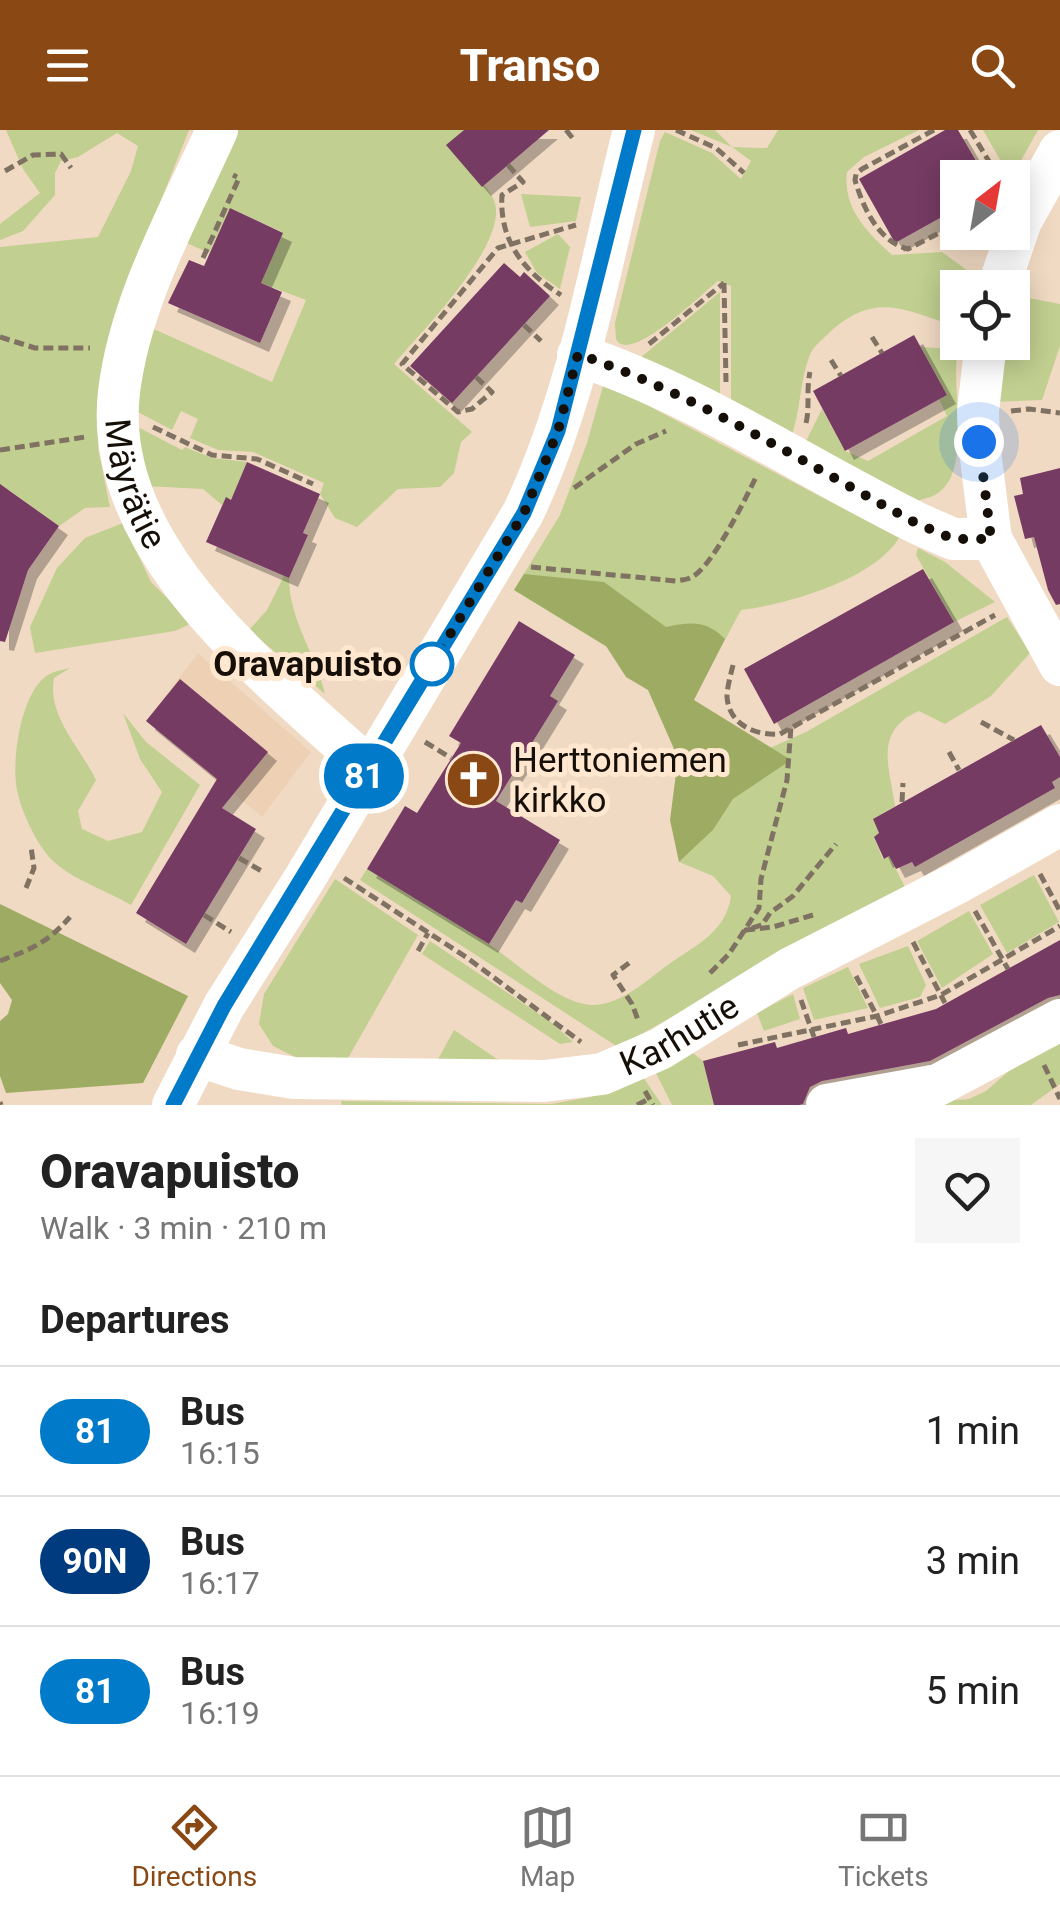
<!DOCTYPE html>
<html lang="en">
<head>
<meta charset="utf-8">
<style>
	:root { --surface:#fff; --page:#f6f6f6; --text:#222; --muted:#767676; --line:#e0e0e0; --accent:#8a4914 }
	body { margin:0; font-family:Roboto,sans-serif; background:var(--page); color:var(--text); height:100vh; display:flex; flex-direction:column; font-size:38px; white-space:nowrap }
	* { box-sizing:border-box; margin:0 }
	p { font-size:32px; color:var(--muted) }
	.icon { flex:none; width:55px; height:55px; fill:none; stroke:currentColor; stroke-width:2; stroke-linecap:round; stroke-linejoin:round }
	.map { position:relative; height:975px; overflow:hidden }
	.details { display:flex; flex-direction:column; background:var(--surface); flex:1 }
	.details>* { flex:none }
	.badge { padding:0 20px; border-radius:32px; font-size:35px; line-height:65px }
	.needle { width:65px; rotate:31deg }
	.fabs { position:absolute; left:940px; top:30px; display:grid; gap:20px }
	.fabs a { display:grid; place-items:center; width:90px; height:90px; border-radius:0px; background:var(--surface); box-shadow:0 5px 25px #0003; font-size:50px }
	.you { position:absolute; width:50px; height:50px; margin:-25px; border:8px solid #fff; border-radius:50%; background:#1a73e8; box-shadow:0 0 0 15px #1a73e833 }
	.map>.badge { position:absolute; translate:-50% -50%; box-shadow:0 0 0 5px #fff }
	h2 { padding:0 40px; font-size:38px; line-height:90px }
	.round { display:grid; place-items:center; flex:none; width:105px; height:105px; border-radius:0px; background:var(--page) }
	.overview { display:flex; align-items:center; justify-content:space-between; height:170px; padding:0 40px }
	h1 { font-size:48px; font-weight:800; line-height:75px }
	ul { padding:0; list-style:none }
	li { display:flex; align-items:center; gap:30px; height:130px; padding:0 40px; border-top:2px solid var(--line) }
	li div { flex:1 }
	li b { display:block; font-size:38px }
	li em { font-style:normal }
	li .badge { min-width:110px; font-weight:700; text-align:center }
	header { display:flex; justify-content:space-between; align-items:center; height:130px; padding:0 40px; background:var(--accent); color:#fff; font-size:45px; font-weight:800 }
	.menu { display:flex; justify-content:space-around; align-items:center; height:140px; border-top:2px solid var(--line); background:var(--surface); font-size:28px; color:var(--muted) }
	.menu a { display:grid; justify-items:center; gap:5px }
	.menu .on { color:var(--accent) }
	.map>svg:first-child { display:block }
</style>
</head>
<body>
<header><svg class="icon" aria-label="menu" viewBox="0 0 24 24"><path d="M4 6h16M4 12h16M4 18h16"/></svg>Transo<svg class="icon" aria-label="search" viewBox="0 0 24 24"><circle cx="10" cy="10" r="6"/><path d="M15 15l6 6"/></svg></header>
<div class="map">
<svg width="1060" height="975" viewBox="0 0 1060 975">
	<defs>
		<filter id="shadow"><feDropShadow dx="9" dy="9" stdDeviation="0" flood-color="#0004"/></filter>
	</defs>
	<rect width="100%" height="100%" fill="#f1dac3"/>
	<polygon fill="#eed1b4" points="198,523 311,622 262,687 146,591"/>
	<g fill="#c1cf90">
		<polygon points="6,0 189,0 116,183 98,318 110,377 85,378 59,396 9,360 0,371 0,117 98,107 131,41 138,16 117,3 78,27 61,31 55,43 55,65 23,101 0,110 0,94 40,63 23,39"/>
		<path d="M227 0H464L447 15C461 32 483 49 493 68 514 109 421 202 394 234L472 302 461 312 454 343 440 357 398 359 357 397 335 388 320 364 324 353 253 322 218 320 190 308 198 289 181 281 172 300 132 279 147 196 272 252 306 170 261 153 282 102 230 78 209 123 180 110Z"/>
		<path d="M691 0H715L732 17 767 18 778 0H919L864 27 847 42C843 79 866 101 892 125L942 122 975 146 971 157 958 158 957 197C904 180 875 160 828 204 821 211 812 217 809 227 799 255 801 282 790 310L731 279V156L718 151C704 162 629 236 616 209 616 207 615 195 615 193L660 11 665 2 712 23 741 49 751 31 732 17Z"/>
		<polygon points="983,0 1038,0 1012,47 1010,47"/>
		<polygon points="521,64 581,67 576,91 530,97"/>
		<polygon points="558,104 570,117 560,159 537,143 525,122"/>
		<polygon points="720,162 720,272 640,228"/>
		<polygon points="1013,165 1060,174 1060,216 1042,270 993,272 999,213 1012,212"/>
		<path d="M921 217 958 219C950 257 973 340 938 363 933 367 923 369 916 371L803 317 822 279 845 321 868 331 947 286 939 269 947 265Z"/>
		<path d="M609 255 899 408C873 450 788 474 741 480L693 570 514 460 560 385 587 313 603 256Z"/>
		<polygon points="132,294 182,320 185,317 212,328 247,332 231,370 226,368 222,375 203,359 146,356"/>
		<polygon points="123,393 151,452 192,493 175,501 35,523 30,497 57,438 85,408"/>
		<polygon points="918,418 945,432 995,472 954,492 916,425"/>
		<path d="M284 446 289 448C289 490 316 524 325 564L249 500 267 480Z"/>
		<path d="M1007 487 1030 523 991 566 945 594 919 581C874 600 889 636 895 676L873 689 879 703 874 708 883 729 889 726 905 757 618 917 360 750 367 739C406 763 447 786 486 812 513 830 557 873 591 875 621 876 649 848 672 832 698 814 726 801 731 766L713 746 679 732 713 700 733 669 790 630 770 618 806 602Z"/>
		<path d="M70 538 54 548C47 586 80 617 96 650L78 681 82 699 108 711 142 702 162 662 140 629 123 583 146 612 200 655 131 775C106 760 72 750 51 729 36 713 21 681 17 660 11 631 21 561 48 545 54 541 63 540 70 538Z"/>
		<polygon points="1034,745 1059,792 1007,823 980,775"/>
		<polygon points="335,749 418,805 347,930 297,928 273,916 259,894 264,864"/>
		<polygon points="969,781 993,824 942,858 917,811"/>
		<polygon points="430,811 551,892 573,912 560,914 422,824"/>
		<polygon points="908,816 926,855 920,867 880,878 859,834"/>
		<polygon points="848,837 868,878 814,890 803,858"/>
		<polygon points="793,864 800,889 764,901 757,883"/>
		<polygon points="454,900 506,935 436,933"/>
		<polygon points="1060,910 1060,954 1031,975 894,975 969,969 986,961 1017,934"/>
		<polygon points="689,920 703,931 714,975 672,975 654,939"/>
		<polygon points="643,947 662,975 342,975 341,971 551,974 591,967"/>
	</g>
	<g fill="#9eac63">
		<path d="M524 444 604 452 666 497C691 492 706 490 725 509L694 570 791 630 733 669 713 700 679 732 670 690 678 628 648 560 626 547 606 516 514 460Z"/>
		<polygon points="0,774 188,866 143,953 6,963 0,946 0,891 8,884 12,870 0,853"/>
	</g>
	<g fill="#763b64" filter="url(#shadow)">
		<polygon points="464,0 549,0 482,57 446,15"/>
		<polygon points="945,0 958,0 986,48 958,48 958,78 895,113 859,49"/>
		<polygon points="230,78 283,103 261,153 282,162 260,213 168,173 189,130 204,136"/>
		<polygon points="504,133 520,147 524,142 550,166 452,273 410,236"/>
		<polygon points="914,205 947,265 845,321 813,261"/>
		<polygon points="247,332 320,364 303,403 308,405 289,448 206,412 226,367 231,370"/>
		<polygon points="1060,338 1060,474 1056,475 1048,460 1034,407 1025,409 1014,366 1023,364 1020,348"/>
		<polygon points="0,354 59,396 28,440 5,512 0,511"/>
		<polygon points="923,439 954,492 774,594 744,539"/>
		<polygon points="519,491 575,525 550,566 558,571 496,671 560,710 522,773 516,770 489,814 367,739 405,676 417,683 461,613 449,606"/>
		<polygon points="180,549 268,622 222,678 256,699 186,814 136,783 217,649 146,591"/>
		<polygon points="1041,595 1060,627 1060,647 1052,652 1055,658 915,737 912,732 896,739 889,726 884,729 874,707 879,703 873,689"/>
		<polygon points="1060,810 1060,865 1048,868 930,931 822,951 810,957 803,974 799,975 714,975 703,931 775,912 777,918 846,898 848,904 936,879"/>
	</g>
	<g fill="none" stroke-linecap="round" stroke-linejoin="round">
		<g stroke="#807262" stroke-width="5" stroke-dasharray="10 5" stroke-linecap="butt">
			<polyline points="566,0 575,11"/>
			<polyline points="676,0 716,18 744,43"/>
			<path d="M934 0 862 39 856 44 855 50C863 78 879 112 908 119L943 101"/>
			<polyline points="970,0 999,48"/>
			<path d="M508 35 523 52 502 65C499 110 523 141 561 165"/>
			<polyline points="5,41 33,25 61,24 71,38"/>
			<polyline points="203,128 239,48 233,45"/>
			<polyline points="724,153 726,252"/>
			<polyline points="524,195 541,211"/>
			<polyline points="0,207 35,218 90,218"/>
			<polyline points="872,207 882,223"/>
			<polyline points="649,214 724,153"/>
			<polyline points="831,230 841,246"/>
			<polyline points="476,247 492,262 472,279 458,282 402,234 498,118 576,95"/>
			<polyline points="1011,281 1029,279 1060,283"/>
			<path d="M806 293C810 277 806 260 810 242"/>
			<polyline points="153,297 212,325 257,329 313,354"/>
			<polyline points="0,320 85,307"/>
			<polyline points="574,358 636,314 666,301"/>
			<path d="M531 437 676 451C681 450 687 450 692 447 712 437 746 368 757 345"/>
			<path d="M733 535C731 544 727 557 727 567 729 595 756 606 780 604L995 485"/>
			<polyline points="981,592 1014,610"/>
			<polyline points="425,612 451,628"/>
			<polyline points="949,622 959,640"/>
			<polyline points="902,672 903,653"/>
			<polyline points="239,728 265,743"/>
			<polyline points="1040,744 1060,781"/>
			<polyline points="344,748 466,827 581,912"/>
			<polyline points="26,758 34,738 31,717"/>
			<polyline points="975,781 1008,839"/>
			<polyline points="204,785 231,802"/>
			<polyline points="813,785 773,797 746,800 762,795 770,783 793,766 836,714"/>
			<polyline points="913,812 945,873"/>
			<polyline points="418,821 428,803"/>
			<path d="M0 831C33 818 46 814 70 787"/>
			<polyline points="629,833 613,845 632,874 638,890"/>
			<polyline points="710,843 729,824 759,778 761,749 787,650 791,597"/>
			<polyline points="856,846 881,894"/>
			<polyline points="801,870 814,907"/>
			<polyline points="738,915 877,886 941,865 1060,796"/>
			<polyline points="1044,935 1060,969"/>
			<polyline points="645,961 653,975"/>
			<polyline points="0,972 1,975"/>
			<polyline points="637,975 649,969"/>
		</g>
		<g stroke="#fff" stroke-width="42">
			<path id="s1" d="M217 0C180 83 130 170 119 262 101 419 266 543 369 638"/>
			<polyline points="998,158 1021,91 1060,21"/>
			<polyline points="986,212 978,281 979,313 991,409 1060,535"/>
			<path d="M578 225C698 265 805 338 919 394L953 409H991"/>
			<path id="s2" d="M197 925 239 939 294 948 544 951 602 944 660 919 789 839 959 752 1060 695"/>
			<path d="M173 975 224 876 305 748 523 383C580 263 601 128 634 0"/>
			<polyline points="827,975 938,955 1060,890"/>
		</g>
	</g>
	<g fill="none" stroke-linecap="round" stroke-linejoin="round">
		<defs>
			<polyline id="line" points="173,975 224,876 524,383 558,301 634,0"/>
		</defs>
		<use href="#line" stroke="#fff" stroke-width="22"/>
		<use href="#line" stroke="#007ac9" stroke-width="15"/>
		<path stroke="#160f07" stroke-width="10" stroke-dasharray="0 18" d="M432 534 524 383 558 301 578 224C696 265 805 333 914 392L953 409H991L979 312"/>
	</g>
	<defs>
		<symbol id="church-disc" viewBox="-11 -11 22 22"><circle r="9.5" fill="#8a4914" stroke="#ffe7d0"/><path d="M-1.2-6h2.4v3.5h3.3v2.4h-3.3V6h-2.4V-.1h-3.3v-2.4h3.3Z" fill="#fff"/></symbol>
	</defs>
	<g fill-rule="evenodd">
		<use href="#church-disc" x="442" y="618" width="63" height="63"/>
	</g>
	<circle fill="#fff" stroke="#007ac9" stroke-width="5" cx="432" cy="534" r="20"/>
	<g text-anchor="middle" stroke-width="10" stroke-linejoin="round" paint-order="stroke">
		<g font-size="35" fill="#160f07" stroke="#ffe7d0">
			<text dy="12" stroke="none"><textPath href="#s1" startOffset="375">Mäyrätie</textPath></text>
			<text dy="12" stroke="none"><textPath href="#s2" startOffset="495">Karhutie</textPath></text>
		</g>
		<g font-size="35" font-weight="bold" fill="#160f07" stroke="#ffe7d0" text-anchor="end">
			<text x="402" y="546">Oravapuisto</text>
		</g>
		<g font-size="35" fill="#160f07" stroke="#ffe7d0" text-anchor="start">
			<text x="513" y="642">Herttoniemen<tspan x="513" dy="40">kirkko</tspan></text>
		</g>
	</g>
</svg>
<div class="fabs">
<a><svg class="needle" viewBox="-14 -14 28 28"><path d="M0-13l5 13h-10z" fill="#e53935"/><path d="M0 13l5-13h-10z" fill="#767676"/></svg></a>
<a><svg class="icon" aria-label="locate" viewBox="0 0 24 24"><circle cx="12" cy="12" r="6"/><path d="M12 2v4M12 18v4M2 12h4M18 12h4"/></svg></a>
</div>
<div class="you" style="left:979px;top:312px"></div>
<b class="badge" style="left:364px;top:646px;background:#007ac9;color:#fff">81</b>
</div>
<section class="details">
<div class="overview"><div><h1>Oravapuisto</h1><p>Walk · 3 min · 210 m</p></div><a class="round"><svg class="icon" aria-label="heart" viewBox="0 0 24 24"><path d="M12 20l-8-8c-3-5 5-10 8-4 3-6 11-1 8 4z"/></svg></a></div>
<h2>Departures</h2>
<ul>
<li><span class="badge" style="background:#007ac9;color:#fff">81</span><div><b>Bus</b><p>16:15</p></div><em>1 min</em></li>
<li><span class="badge" style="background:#003b80;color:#fff">90N</span><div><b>Bus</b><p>16:17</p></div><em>3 min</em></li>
<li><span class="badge" style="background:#007ac9;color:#fff">81</span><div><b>Bus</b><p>16:19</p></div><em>5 min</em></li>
</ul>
</section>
<nav class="menu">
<a class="on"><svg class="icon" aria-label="directions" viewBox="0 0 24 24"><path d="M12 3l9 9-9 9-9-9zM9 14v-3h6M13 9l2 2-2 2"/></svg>Directions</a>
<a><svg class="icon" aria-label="map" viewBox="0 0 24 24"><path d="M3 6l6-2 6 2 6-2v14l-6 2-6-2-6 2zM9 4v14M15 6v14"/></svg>Map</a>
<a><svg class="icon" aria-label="tickets" viewBox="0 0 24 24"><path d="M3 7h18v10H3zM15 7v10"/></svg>Tickets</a>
</nav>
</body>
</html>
